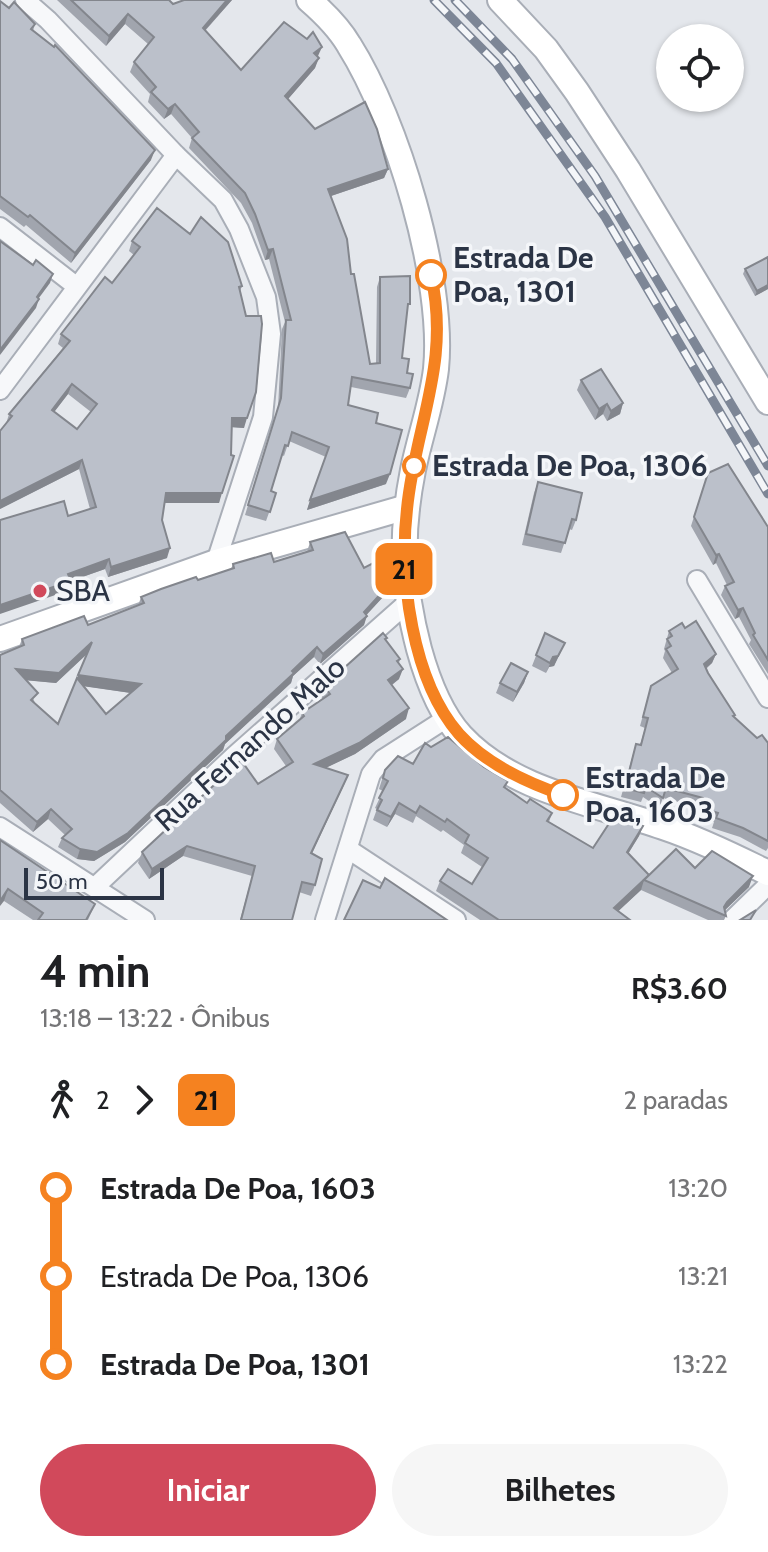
<!DOCTYPE html>
<html lang="pt">
<head>
<meta charset="utf-8">
<style>
	:root { --surface:#fff; --page:#f6f6f6; --text:#202124; --muted:#757577; --accent:#d1495b }
	body { margin:0; font-family:Cabin,sans-serif; background:var(--page); color:var(--text); height:100vh; display:flex; flex-direction:column; font-size:30px; white-space:nowrap }
	* { box-sizing:border-box; margin:0 }
	p { font-size:26px; color:var(--muted) }
	.icon { flex:none; width:44px; height:44px; fill:none; stroke:currentColor; stroke-width:2; stroke-linecap:round; stroke-linejoin:round }
	.map { position:relative; height:920px; overflow:hidden }
	.panel { display:flex; flex-direction:column; background:var(--surface); flex:1 }
	.panel>* { flex:none }
	.badge { padding:0 16px; border-radius:12px; font-size:28px; line-height:52px }
	.buttons { position:absolute; left:656px; top:24px; display:grid; gap:16px }
	.buttons a { display:grid; place-items:center; width:88px; height:88px; border-radius:50%; background:var(--surface); box-shadow:0 2px 6px #0004; font-size:40px }
	.scale { position:absolute; left:24px; bottom:20px; width:140px; box-sizing:border-box; padding-left:8px; border:4px solid #2b3445; border-top:0; font-size:22px; line-height:28px; white-space:nowrap; color:#2b3445; -webkit-text-stroke:6px #f4f6f9; paint-order:stroke }
	.map>.badge { position:absolute; translate:-50% -50%; box-shadow:0 0 0 4px #fff }
	.legs { display:flex; align-items:center; gap:12px; height:88px; padding:0 40px; font-size:26px }
	.legs p { margin-inline-start:auto }
	.head { display:flex; align-items:center; justify-content:space-between; height:136px; padding:0 40px }
	h1 { font-size:44px; font-weight:800; line-height:60px }
	.button { display:flex; gap:16px; margin-top:auto; padding:16px 40px }
	.button a { flex:1; height:92px; border-radius:48px; background:var(--accent); color:#fff; font-size:32px; font-weight:800; line-height:92px; text-align:center }
	.button a+a { background:var(--page); color:var(--text) }
	ul { padding:0 40px; list-style:none }
	li { display:flex; align-items:center; gap:28px; height:88px; font-size:30px }
	li i { display:grid; place-items:center; width:12px; height:100%; margin:0 10px; background:currentColor }
	li i::after { content:''; width:20px; height:20px; margin:-10px; border:6px solid; border-radius:50%; background:var(--surface) }
	li p { margin-inline-start:auto }
	li:first-child i { background:linear-gradient(#0000 50%,currentColor 0) }
	li:last-child i { background:linear-gradient(currentColor 50%,#0000 0) }
	.map>svg:first-child { display:block }
</style>
</head>
<body>
<div class="map">
<svg width="768" height="920" viewBox="0 0 768 920">
	<rect width="100%" height="100%" fill="#e4e7ec"/>
	<g fill="none" stroke-linecap="round" stroke-linejoin="round">
		<defs>
			<g id="street">
				<polyline points="25,0 48,20 176,155 223,200 239,229 266,297 271,334 263,417 216,562"/>
				<polyline points="0,227 76,286"/>
				<polyline points="0,390 176,155"/>
				<polyline points="697,580 768,698"/>
				<polyline points="0,827 145,920"/>
				<polyline points="348,849 456,920"/>
				<polyline points="95,887 233,757 407,603"/>
				<polyline points="325,920 371,774 383,759 447,718"/>
				<polyline points="732,920 768,885"/>
			</g>
			<g id="secondary">
				<path d="M309 0C324 13 339 28 349 45 397 121 445 280 436 369 432 403 420 436 413 470 400 536 402 584 419 649 427 678 440 713 461 736 512 791 594 803 663 827 699 839 734 856 768 873"/>
				<polyline points="500,0 546,49 577,92 628,170 768,402"/>
				<polyline points="0,639 216,562 407,507"/>
			</g>
		</defs>
		<use href="#street" stroke="#a9aeb7" stroke-width="22"/>
		<use href="#secondary" stroke="#a9aeb7" stroke-width="28"/>
		<use href="#street" stroke="#f7f8fa" stroke-width="18"/>
		<use href="#secondary" stroke="#fff" stroke-width="24"/>
		<defs>
			<g id="rail">
				<polyline points="434,0 496,63 605,217 768,494"/>
				<polyline points="455,0 512,59 595,176 768,466"/>
			</g>
		</defs>
		<use href="#rail" stroke="#7d8696" stroke-width="9"/>
		<use href="#rail" stroke="#f4f6f9" stroke-width="6" stroke-dasharray="18" stroke-linecap="butt"/>
	</g>
	<g fill="#a1a5ae" fill-rule="evenodd">
		<polygon points="57,0 169,0 173,4 184,0 232,0 205,31 241,70 318,56 315,68 288,99 315,129 388,169 384,178 331,196 351,274 370,364 376,363 377,287 380,277 407,312 402,358 410,388 406,398 351,387 348,405 376,423 386,484 307,510 326,457 289,441 284,456 282,455 271,491 276,493 266,521 245,515 278,408 282,329 285,322 269,259 265,260 252,223 241,203 189,148 192,138 171,114 164,119 148,102 150,94 130,72 134,62 148,44 125,24 106,46"/>
		<polygon points="0,1 35,24 33,31 151,160 71,263 26,225 24,227 0,209"/>
		<path d="M132 241 242 286 240 291 244 428 232 427 219 503H164L162 520 167 558 108 577 105 569 71 581 67 591 68 516 90 509 79 469 0 509V431L6 424 9 414 63 348 58 344 61 334 112 283 134 255 129 251ZM68 394 91 412 77 429 54 412Z"/>
		<polygon points="768,257 768,289 755,296 743,274 745,269"/>
		<polygon points="581,380 623,403 620,414 607,421 603,414 595,420 577,390"/>
		<polygon points="708,473 768,527 768,674 749,644 751,640 739,617 735,619 721,595 725,586 727,585 716,563 713,565 691,526"/>
		<polygon points="538,482 576,520 572,530 569,529 561,553 522,545 534,493"/>
		<path d="M310 542 364 568 383 597 366 615 364 625 320 664 314 657 293 676 291 683 225 744 223 750 125 842 94 861 77 859 58 847 62 838 65 835 48 819 33 832 0 803V655L19 647 22 639 88 625 138 606 141 597 231 569 233 564 274 562 307 552ZM88 653 58 724 35 703 26 680 56 683ZM84 686 131 693 106 714Z"/>
		<polygon points="685,628 716,654 712,663 706,669 735,715 734,718 757,738 768,743 768,848 766,851 740,837 712,828 714,822 697,817 700,808 663,798 659,808 643,797 641,802 621,797 633,754 636,744 640,745 645,728 640,726 651,686 672,673 663,658 665,651 664,649 669,631"/>
		<polygon points="545,633 565,643 554,666 549,667 546,673 532,666"/>
		<polygon points="385,641 400,659 399,663 399,679 392,685 406,719 355,754 325,768 348,775 312,854 315,885 311,896 299,892 292,920 240,920 252,876 183,856 149,879 138,863 142,852 286,766 274,749 277,739 299,721 302,713 323,699 320,696 324,686"/>
		<polygon points="528,672 524,683 513,702 496,693 500,683"/>
		<polygon points="431,747 484,767 508,781 505,788 527,803 552,813 549,822 593,848 643,826 639,836 628,854 649,875 695,868 749,887 725,910 726,916 724,920 708,920 641,890 618,911 630,920 480,920 436,891 440,881 472,884 482,867 461,853 464,845 443,830 441,832 416,816 413,823 395,814 387,827 373,820 377,809 375,808 383,791 379,789 385,770 413,764"/>
		<polygon points="0,840 95,904 88,920 33,920 4,901"/>
	</g>
	<g fill="#83868d">
		<polygon points="227,0 232,0 199,37 203,28"/>
		<polygon points="128,14 125,24 106,46 109,36"/>
		<polygon points="322,47 318,56 310,62 314,53"/>
		<polygon points="319,58 315,68 282,106 285,96"/>
		<polygon points="175,104 171,114 164,119 168,109"/>
		<polygon points="155,150 151,160 71,263 75,253"/>
		<polygon points="388,169 384,178 325,198 328,189"/>
		<polygon points="273,249 269,259 265,260 268,250"/>
		<polygon points="53,274 50,283 33,306 37,297"/>
		<polygon points="768,285 768,289 755,296 757,291"/>
		<polygon points="39,299 36,308 0,355 0,350"/>
		<polygon points="72,384 68,394 48,420 52,410"/>
		<polygon points="623,403 620,414 607,421 611,411"/>
		<polygon points="607,404 603,414 595,420 599,409"/>
		<polygon points="232,418 247,418 244,428 229,427"/>
		<polygon points="82,460 79,469 0,509 0,501"/>
		<polygon points="390,474 386,484 307,510 310,500"/>
		<polygon points="166,493 222,493 219,503 162,503"/>
		<polygon points="170,548 167,558 108,577 111,567"/>
		<polygon points="719,554 716,563 713,565 716,555"/>
		<polygon points="109,559 105,569 71,581 67,591 0,614 0,605 68,574"/>
		<polygon points="386,588 383,597 360,622 364,612"/>
		<polygon points="743,608 739,617 735,619 738,610"/>
		<polygon points="367,616 364,625 320,664 323,654"/>
		<polygon points="92,642 89,652 56,683 12,679 16,669"/>
		<polygon points="565,643 554,666 549,667 546,673 553,657"/>
		<polygon points="317,647 314,657 293,676 291,683 225,744 223,750 125,842 94,861 77,859 80,849 226,736"/>
		<polygon points="716,654 712,663 700,673 704,664"/>
		<polygon points="403,669 399,679 385,690 388,680"/>
		<polygon points="528,672 524,683 513,702 517,692"/>
		<polygon points="78,675 141,684 138,694 75,685"/>
		<polygon points="409,708 406,719 355,754 311,775 314,764"/>
		<polygon points="348,775 344,785 307,863 311,853"/>
		<polygon points="399,803 395,814 387,827 391,817"/>
		<polygon points="51,809 48,819 33,832 37,822"/>
		<polygon points="643,826 639,836 623,862 627,852"/>
		<polygon points="187,846 183,856 149,879 152,869"/>
		<polygon points="753,876 749,887 723,912 720,918 727,902"/>
		<polygon points="644,880 641,890 610,919 614,908"/>
		<polygon points="8,889 4,901 0,906 0,901"/>
	</g>
	<g fill="#bbc0ca" stroke="#83868d" stroke-width="2" fill-rule="evenodd">
		<polygon points="71,0 169,0 173,4 184,0 227,0 203,28 241,70 284,22 307,39 313,32 322,47 314,53 319,58 285,96 315,129 365,102 377,129 388,169 328,189 347,239 351,274 354,274 370,364 380,363 380,277 410,276 410,304 408,304 402,358 409,359 407,373 413,374 410,388 352,377 348,405 378,413 376,423 402,430 390,474 310,500 329,447 292,432 288,446 285,445 271,491 276,493 270,512 248,505 281,398 286,320 291,320 273,249 268,250 255,214 245,193 192,138 199,132 175,104 168,109 151,92 156,87 134,62 154,37 128,14 109,36"/>
		<polygon points="0,1 9,8 14,2 35,24 31,29 54,47 55,45 155,150 75,253 30,215 28,217 0,196"/>
		<path d="M157 208 190 234 201 217 228 242 242 286 239 287 246 316H261L262 324 256 392 247 418H232L231 455 234 456 222 493H166L162 520 170 548 111 567 109 559 68 574 71 581 0 605V520L64 501 68 516 96 507 82 460 0 501V431L12 416 9 414 70 341 61 334 72 320 105 277 112 283 140 247 132 241ZM72 384 97 404 77 429 52 410Z"/>
		<polygon points="0,241 33,265 36,260 53,274 37,297 39,299 0,350"/>
		<polygon points="768,257 768,285 757,291 745,269"/>
		<polygon points="601,369 623,403 611,411 607,404 599,409 581,380"/>
		<polygon points="728,464 768,527 768,660 753,635 755,633 743,608 738,610 725,586 734,582 719,554 716,555 694,517 708,473"/>
		<polygon points="538,482 582,493 576,520 572,519 565,543 526,534"/>
		<path d="M345 532 364 568 379 560 386 573V588L364 612 367 616 323 654 317 647 292 671 294 673 226 736V740L128 833 97 852 80 849 62 838 72 829 51 809 37 822 0 790V655L24 645 22 639 84 616 88 625 144 603 141 597 161 589 196 577 198 580 234 568 233 564 271 553 274 562 313 550 310 542ZM92 642 78 675 141 684 106 714 77 678 58 724 31 700 38 693 16 669 59 673Z"/>
		<polygon points="696,621 716,654 704,664 708,673 735,715 733,716 757,738 762,735 768,743 768,841 743,828 716,818 718,813 701,808 703,798 666,788 663,798 646,787 644,793 625,788 636,744 641,745 648,718 643,717 651,686 678,669 666,649 671,646 667,639 672,636 669,631 682,623 685,628"/>
		<polygon points="383,633 387,638 385,639 400,659 397,661 403,669 388,680 409,708 359,743 314,764 348,775 311,853 322,859 315,885 302,882 292,920 241,920 255,866 187,846 152,869 142,852 241,760 258,784 293,762 277,739 304,716 302,713 330,694 324,686"/>
		<polygon points="545,633 565,643 558,656 553,657 550,663 536,655"/>
		<polygon points="511,663 528,672 517,692 500,683"/>
		<polygon points="448,737 484,767 508,781 504,787 527,803 530,799 552,813 547,821 593,848 614,816 643,826 627,852 649,875 614,908 630,920 499,920 440,881 448,869 472,884 488,858 465,843 469,835 447,819 445,822 420,806 416,813 399,803 391,817 377,810 382,800 379,798 388,781 383,778 385,770 398,756 413,764 425,743 431,747"/>
		<polygon points="0,840 95,904 86,920 38,920 43,913 8,889 0,901"/>
		<polygon points="676,849 695,868 712,851 753,876 727,902 724,907 726,916 644,880"/>
		<polygon points="385,878 447,920 344,920 363,880 380,888"/>
		<polygon points="756,910 750,920 740,920"/>
	</g>
	<g fill="none" stroke-linecap="round" stroke-linejoin="round">
		<defs>
			<path id="line-1" d="M431 275C451 364 415 425 407 509 399 578 412 680 459 734 486 764 525 782 563 795"/>
		</defs>
		<use href="#line-1" stroke="#fff" stroke-width="18"/>
		<use href="#line-1" stroke="#f58220" stroke-width="12"/>
	</g>
	<g fill="#fff" stroke="#f58220" stroke-width="4">
		<circle cx="431" cy="275" r="14"/>
		<circle cx="414" cy="466" r="10"/>
		<circle cx="563" cy="795" r="14"/>
	</g>
	<circle fill="#d1495b" stroke="#f4f6f9" stroke-width="3" cx="40" cy="591" r="8"/>
	<g text-anchor="middle" stroke-width="7" stroke-linejoin="round" paint-order="stroke">
		<g font-size="30" font-weight="bold" fill="#2b3445" stroke="#f4f6f9" text-anchor="start">
			<text x="453" y="268">Estrada De<tspan x="453" dy="34">Poa, 1301</tspan></text>
			<text x="432" y="476">Estrada De Poa, 1306</text>
			<text x="585" y="788">Estrada De<tspan x="585" dy="34">Poa, 1603</tspan></text>
		</g>
		<g font-size="30" fill="#2b3445" stroke="#f4f6f9" text-anchor="start">
			<text x="56" y="601">SBA</text>
		</g>
		<g font-size="30" fill="#2b3445" stroke="#f4f6f9">
			<text transform="translate(250 744) rotate(-42)" y="10">Rua Fernando Malo</text>
		</g>
	</g>
</svg>
<div class="buttons">
<a><svg class="icon" aria-label="locate" viewBox="0 0 24 24"><circle cx="12" cy="12" r="6"/><path d="M12 2v4M12 18v4M2 12h4M18 12h4"/></svg></a>
</div>
<div class="scale">50 m</div>
<b class="badge" style="left:404px;top:569px;background:#f58220;color:#111">21</b>
</div>
<section class="panel">
<div class="head"><div><h1>4 min</h1><p>13:18 – 13:22 · Ônibus</p></div><b>R$3.60</b></div>
<div class="legs"><svg class="icon" aria-label="walk" viewBox="0 0 24 24"><circle cx="13" cy="4" r="2"/><path d="M13 8l-2 6 4 7M11 14l-3 7M7 12l3-4h3l4 4"/></svg>2<svg class="icon" aria-label="forward" viewBox="0 0 24 24"><path d="M9 5l7 7-7 7"/></svg><b class="badge" style="background:#f58220;color:#111">21</b><p>2 paradas</p></div>
<ul>
<li><i style="color:#f58220"></i><b>Estrada De Poa, 1603</b><p>13:20</p></li>
<li><i style="color:#f58220"></i><span>Estrada De Poa, 1306</span><p>13:21</p></li>
<li><i style="color:#f58220"></i><b>Estrada De Poa, 1301</b><p>13:22</p></li>
</ul>
<div class="button"><a>Iniciar</a><a>Bilhetes</a></div>
</section>
</body>
</html>
